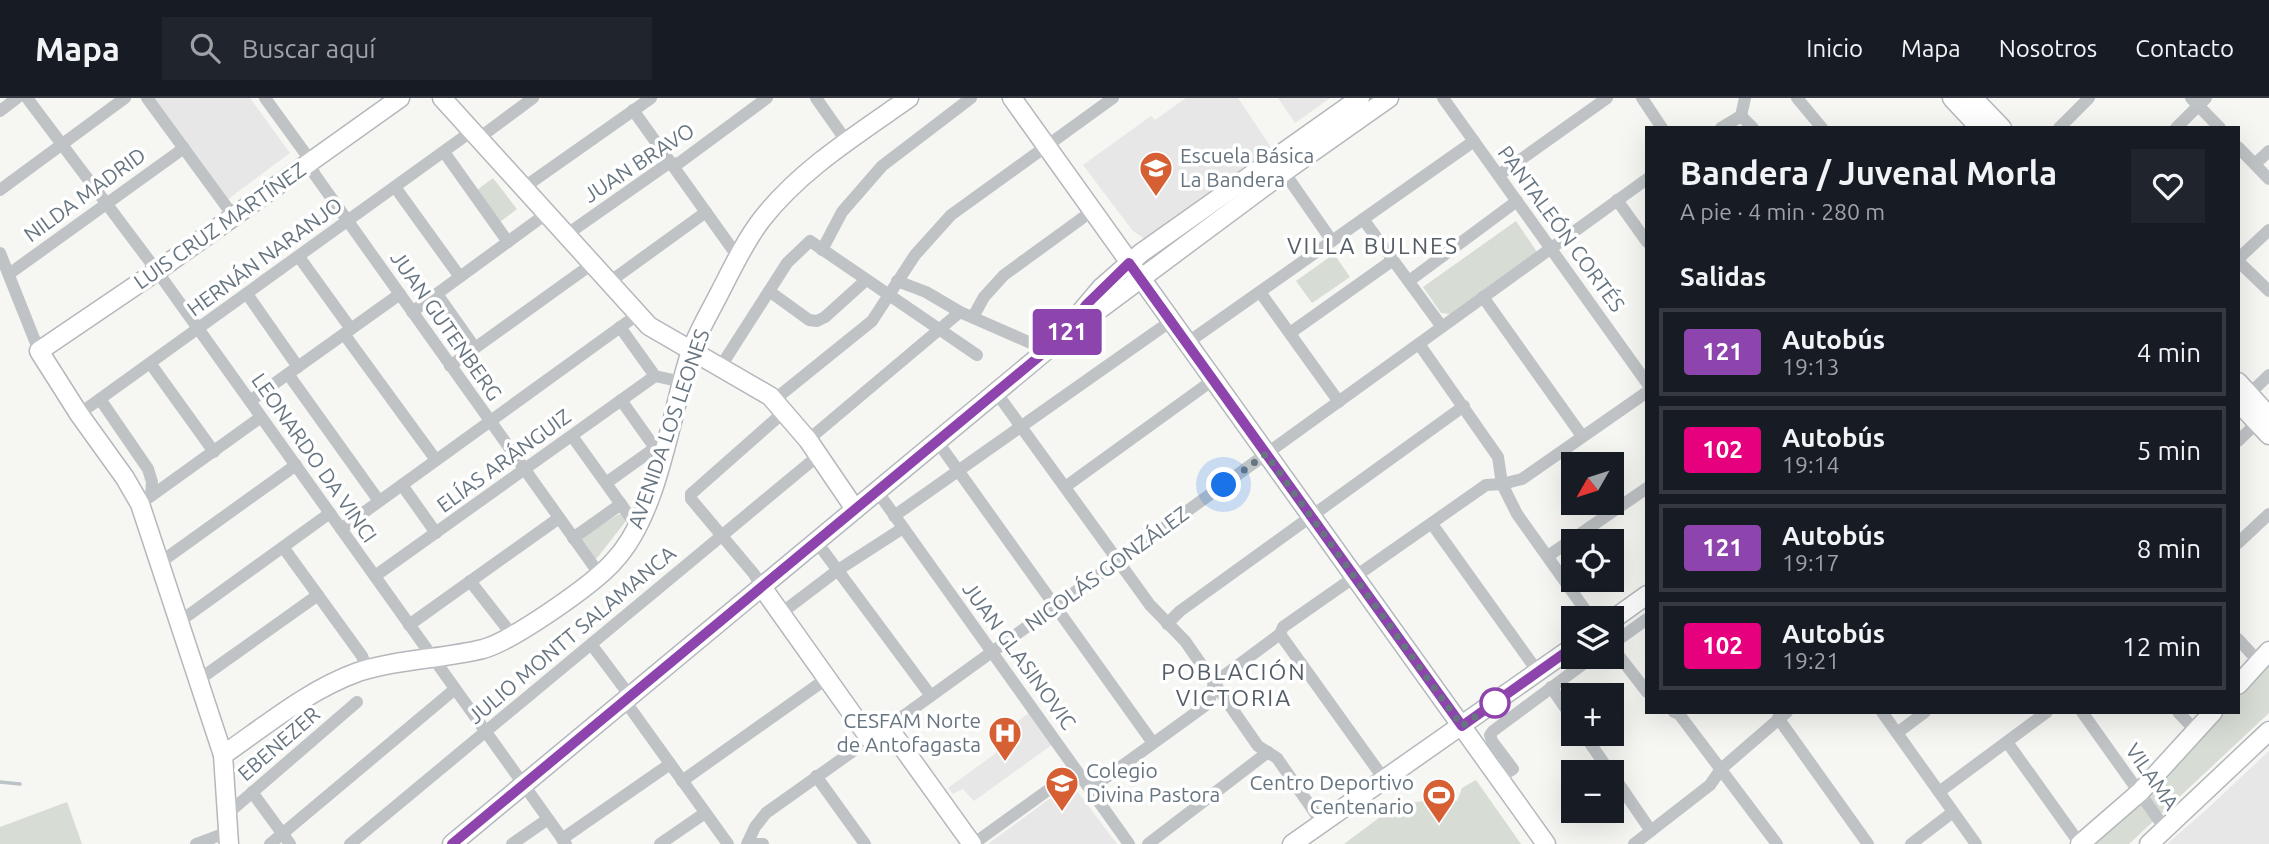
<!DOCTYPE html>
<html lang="es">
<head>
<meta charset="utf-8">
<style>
	:root { --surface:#171b24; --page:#20242c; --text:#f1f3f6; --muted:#9ea1a6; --line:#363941 }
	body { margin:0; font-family:Ubuntu,sans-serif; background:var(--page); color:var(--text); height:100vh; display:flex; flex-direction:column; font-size:26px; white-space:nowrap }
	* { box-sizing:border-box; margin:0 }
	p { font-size:23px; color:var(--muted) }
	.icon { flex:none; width:38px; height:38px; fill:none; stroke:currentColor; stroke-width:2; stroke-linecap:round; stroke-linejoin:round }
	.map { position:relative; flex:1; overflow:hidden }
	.sheet { position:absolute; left:1645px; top:28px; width:595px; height:588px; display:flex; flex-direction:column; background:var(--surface); border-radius:0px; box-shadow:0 7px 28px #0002 }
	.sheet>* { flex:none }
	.badge { padding:0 14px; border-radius:5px; font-size:24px; line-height:46px }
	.needle { width:46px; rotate:231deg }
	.fabs { position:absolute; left:1561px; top:354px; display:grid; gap:14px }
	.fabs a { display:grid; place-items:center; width:63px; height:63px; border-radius:0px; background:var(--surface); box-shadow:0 7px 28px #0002; font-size:35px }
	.you { position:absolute; width:35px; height:35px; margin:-18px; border:5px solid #fff; border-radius:50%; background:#1a73e8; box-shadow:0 0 0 10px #1a73e833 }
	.map>.badge { position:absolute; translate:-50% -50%; box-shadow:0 0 0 4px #fff }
	h2 { padding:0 35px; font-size:26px; line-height:63px }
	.round { display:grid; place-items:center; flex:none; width:74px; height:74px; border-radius:0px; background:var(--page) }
	.summary { display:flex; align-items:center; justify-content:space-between; height:119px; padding:0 35px }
	h1 { font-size:33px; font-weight:700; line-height:52px }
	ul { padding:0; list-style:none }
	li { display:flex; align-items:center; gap:21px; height:88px; margin:0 14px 10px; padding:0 21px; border:4px solid var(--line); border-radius:0px }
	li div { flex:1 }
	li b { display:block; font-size:26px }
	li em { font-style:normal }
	li .badge { min-width:77px; font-weight:700; text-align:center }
	header { display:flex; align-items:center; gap:42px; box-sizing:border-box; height:98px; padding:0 35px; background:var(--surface); border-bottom:2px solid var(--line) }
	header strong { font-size:33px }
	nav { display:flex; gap:38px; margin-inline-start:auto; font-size:24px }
	.search { width:490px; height:63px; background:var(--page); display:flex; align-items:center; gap:18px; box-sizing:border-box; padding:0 24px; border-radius:0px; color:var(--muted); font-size:26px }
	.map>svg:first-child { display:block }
</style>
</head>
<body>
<header>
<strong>Mapa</strong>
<div class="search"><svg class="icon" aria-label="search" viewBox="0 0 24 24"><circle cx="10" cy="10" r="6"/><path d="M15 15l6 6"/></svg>Buscar aquí</div>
<nav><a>Inicio</a><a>Mapa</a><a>Nosotros</a><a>Contacto</a></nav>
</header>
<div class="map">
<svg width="2269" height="746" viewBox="0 0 2269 746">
	<rect width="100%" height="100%" fill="#f6f6f3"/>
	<g fill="#e6e7e6">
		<polygon points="151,0 250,0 290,55 227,102"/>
		<polygon points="1186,0 1238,0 1272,51 1145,141 1133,133 1083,67 1151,18 1155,22"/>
		<polygon points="1278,0 1330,0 1295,25"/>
		<polygon points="1030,614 1053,646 974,703 963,691 953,696 948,690 1007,647 1000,637"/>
		<polygon points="2269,653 2269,746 2167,746 2206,712"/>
		<polygon points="1071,685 1117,746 988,746"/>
	</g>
	<g fill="#d7dcd4">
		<polygon points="493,80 517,111 500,124 477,92"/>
		<polygon points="1516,123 1537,154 1450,216 1441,215 1423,189"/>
		<polygon points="1334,156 1350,179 1312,205 1296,183"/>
		<polygon points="619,416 623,417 626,423 597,460 592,462 578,441"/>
		<polygon points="2269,559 2269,615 2129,746 2090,746 2218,614 2238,614 2238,592"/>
		<polygon points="1476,682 1521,746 1344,746 1395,708 1439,700 1457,703 1462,690"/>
		<polygon points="67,704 82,746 0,746 0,729"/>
	</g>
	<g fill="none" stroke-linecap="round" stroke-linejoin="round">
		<polyline stroke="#b9c3c8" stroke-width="3.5" points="0,684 20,686"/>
		<defs>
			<g id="secondary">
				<polyline points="442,0 649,228 770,298 808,342 855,411"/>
				<polyline points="1012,0 1546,746"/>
				<polyline points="1952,0 1980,30"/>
				<polyline points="1973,0 2002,30"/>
				<polyline points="1074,222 1101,190 1141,155 1360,0"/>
				<polyline points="2238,284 2269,318"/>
				<polyline points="2238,304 2269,337"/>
				<polyline points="762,489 870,641 888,629 972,746"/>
				<polyline points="1612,522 1647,497"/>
				<polyline points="2238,587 2269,553"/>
				<path d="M223 657C265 628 308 592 358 574 398 561 442 561 483 551 512 543 593 487 614 463 659 415 670 318 690 256 697 235 710 214 720 194 733 169 745 143 762 121 801 71 858 36 909 0"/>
				<polyline points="229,746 223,657 140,406 125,380 79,316 39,253 157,173 400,0"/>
				<polyline points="452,746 1065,237 1284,74 1389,0"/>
				<polyline points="1292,746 1573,549"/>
				<polyline points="2080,746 2140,694 2213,614"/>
				<polyline points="2149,746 2269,633"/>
			</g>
		</defs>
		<use href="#secondary" stroke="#b4b8bc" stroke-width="21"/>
		<g stroke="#bfc3c6" stroke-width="12">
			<polyline points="27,0 157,173 566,746"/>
			<polyline points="147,0 234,119"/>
			<polyline points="265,0 305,55 315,77 600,477"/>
			<polyline points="816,0 847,44"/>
			<polyline points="1443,0 1647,285"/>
			<polyline points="1642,0 1662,30"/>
			<polyline points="1797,0 1822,30"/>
			<polyline points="2191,0 2220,30"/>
			<polyline points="633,12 738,159"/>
			<polyline points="0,13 17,0"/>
			<polyline points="1741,18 1745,0"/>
			<polyline points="1741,18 1753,30"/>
			<polyline points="1721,30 1741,18"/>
			<polyline points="2059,30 2089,0"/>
			<polyline points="2176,30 2206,0"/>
			<polyline points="479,40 533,0"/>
			<polyline points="2238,49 2269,81"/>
			<polyline points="444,54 508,144"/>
			<polyline points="2255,66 2269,53"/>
			<polyline points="1284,74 1332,143"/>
			<polyline points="1499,77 1607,0"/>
			<polyline points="395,89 460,179"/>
			<polyline points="523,90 651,0"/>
			<polyline points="0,92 125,0"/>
			<polyline points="1617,102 1647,144"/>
			<polyline points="1363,121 1442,229"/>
			<polyline points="566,137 666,67 679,65 767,0"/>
			<polyline points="822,152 842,114 882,68 971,0"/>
			<polyline points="0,155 39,253"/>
			<polyline points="299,159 351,231"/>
			<polyline points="2238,161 2269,132"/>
			<polyline points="2238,163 2269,193"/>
			<polyline points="9,176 184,50"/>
			<polyline points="897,183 926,194 960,214 1047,252"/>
			<polyline points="1409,183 1517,103"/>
			<polyline points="608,185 706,114"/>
			<polyline points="769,193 809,222 817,223 825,219 866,182"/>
			<polyline points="1260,194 1339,304"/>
			<polyline points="247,196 298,269"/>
			<polyline points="437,196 475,250"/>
			<polyline points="1483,199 1582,338"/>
			<polyline points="412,214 546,116"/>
			<polyline points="973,219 984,199 1004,177 1092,113"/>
			<polyline points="620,229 655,278 682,284"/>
			<polyline points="1290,235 1393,162"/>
			<polyline points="344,236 436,362"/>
			<polyline points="1187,245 1474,43"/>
			<polyline points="1419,246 1498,359 1502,386 1517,416 1591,520"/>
			<polyline points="150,265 214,354"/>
			<polyline points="450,268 592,166"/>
			<polyline points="721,268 787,165 810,143 977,257"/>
			<polyline points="288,276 379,403"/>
			<polyline points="996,294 1150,507 1185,543 1258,648 1277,660 1322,725"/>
			<polyline points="2249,296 2269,277"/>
			<polyline points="100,301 148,371 152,384 151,398"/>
			<polyline points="621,302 655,350 664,352"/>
			<polyline points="774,302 872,223 915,157 951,117 1113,0"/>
			<polyline points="250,303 400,196"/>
			<polyline points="79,316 472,33"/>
			<polyline points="572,338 638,430"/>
			<polyline points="808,342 960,214"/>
			<polyline points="937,343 1153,645"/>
			<polyline points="2238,343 2257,325"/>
			<polyline points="606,385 655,350"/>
			<polyline points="402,387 436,435"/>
			<polyline points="1065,389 1213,282"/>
			<polyline points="877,393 1129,746"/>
			<polyline points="140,406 261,319"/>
			<polyline points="894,418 1171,223"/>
			<polyline points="1432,426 1538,574"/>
			<polyline points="341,431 637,217"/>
			<polyline points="573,440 621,406"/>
			<polyline points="816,443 931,598"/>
			<polyline points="2238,445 2269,416"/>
			<polyline points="283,449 362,558 367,571"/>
			<polyline points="1548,458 1647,390"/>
			<polyline points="158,466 296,367"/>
			<polyline points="375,478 655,278"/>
			<polyline points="470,483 513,538"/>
			<polyline points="762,489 754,476 691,401 691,396 785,313"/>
			<polyline points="780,516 838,472 903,430"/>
			<polyline points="179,524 330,415"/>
			<polyline points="1167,526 1180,513 1464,308"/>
			<polyline points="409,527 559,420"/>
			<polyline points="1280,536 1384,681"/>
			<polyline points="2238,541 2259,564"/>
			<polyline points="591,546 630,598"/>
			<polyline points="1612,546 1647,521"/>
			<polyline points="1612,549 1647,594"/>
			<polyline points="197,583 318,497"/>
			<polyline points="1551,589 1573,621"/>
			<polyline points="625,603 728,746"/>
			<polyline points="1674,614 1679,616 1777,746"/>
			<polyline points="1882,614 1976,746"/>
			<polyline points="2082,614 2166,732"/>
			<polyline points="2178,614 2196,633"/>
			<polyline points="1778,620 1868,746"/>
			<polyline points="888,629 1647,81"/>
			<polyline points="1583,635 1610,674"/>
			<polyline points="1897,635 1925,614"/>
			<polyline points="2007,644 2080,746"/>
			<polyline points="1612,676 1651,733"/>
			<polyline points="816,678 865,746"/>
			<polyline points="1499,680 1513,671 1492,643 1490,637 1493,633 1594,558"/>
			<polyline points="682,683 826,581"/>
			<polyline points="1090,691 1209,605 1214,585 1280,536 1283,529 1486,387 1502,386 1522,381 1647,294"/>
			<polyline points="252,694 290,746"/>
			<polyline points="1939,694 2047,614"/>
			<polyline points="226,717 357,604"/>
			<polyline points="562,741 670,666"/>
			<polyline points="196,746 228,734"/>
			<polyline points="270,746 455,591"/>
			<polyline points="350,746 819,357"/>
			<polyline points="512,746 548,721"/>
			<polyline points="660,746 705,715"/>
			<polyline points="747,746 755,729 766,715 870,641"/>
			<polyline points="757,746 763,746"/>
			<polyline points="973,746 1076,672"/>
			<polyline points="1148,746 1268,654"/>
			<polyline points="1634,746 1710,687 1721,671 1787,614"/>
			<polyline points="1911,746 1953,714"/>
		</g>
		<use href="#secondary" stroke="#fff" stroke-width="18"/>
	</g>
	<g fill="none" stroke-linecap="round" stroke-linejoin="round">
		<defs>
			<polyline id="line" points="452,746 1065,237 1086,207 1129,165 1462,628 1573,549"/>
		</defs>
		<use href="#line" stroke="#fff" stroke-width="16"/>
		<use href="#line" stroke="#8e44ad" stroke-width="10"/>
		<polyline stroke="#677581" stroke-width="7" stroke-dasharray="0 12.6" points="1224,387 1266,356 1462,628 1500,601 1495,605"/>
	</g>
	<defs>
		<symbol id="school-pin" viewBox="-11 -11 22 30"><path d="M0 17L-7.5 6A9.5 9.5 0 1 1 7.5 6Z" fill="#d65f33" stroke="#fff"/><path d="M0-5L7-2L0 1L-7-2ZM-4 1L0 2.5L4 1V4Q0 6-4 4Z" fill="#fff"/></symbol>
		<symbol id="hospital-pin" viewBox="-11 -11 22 30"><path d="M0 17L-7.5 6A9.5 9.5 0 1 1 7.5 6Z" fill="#d65f33" stroke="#fff"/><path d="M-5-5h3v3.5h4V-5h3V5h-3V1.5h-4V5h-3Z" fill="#fff"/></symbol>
		<symbol id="stadium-pin" viewBox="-11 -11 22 30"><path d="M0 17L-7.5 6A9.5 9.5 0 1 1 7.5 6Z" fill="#d65f33" stroke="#fff"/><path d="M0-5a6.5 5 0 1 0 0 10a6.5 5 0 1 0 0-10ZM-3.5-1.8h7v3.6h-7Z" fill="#fff"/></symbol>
	</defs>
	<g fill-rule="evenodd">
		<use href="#school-pin" x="1137" y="51" width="38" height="52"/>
		<use href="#hospital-pin" x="986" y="616" width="38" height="52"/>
		<use href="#school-pin" x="1043" y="666" width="38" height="52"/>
		<use href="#stadium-pin" x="1420" y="678" width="38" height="52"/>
	</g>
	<circle fill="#fff" stroke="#8e44ad" stroke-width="3.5" cx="1495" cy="605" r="14"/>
	<g text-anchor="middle" stroke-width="7" stroke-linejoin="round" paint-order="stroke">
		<g font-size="21" fill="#677581" stroke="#fff" text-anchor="start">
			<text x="1180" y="65">Escuela Básica<tspan x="1180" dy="24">La Bandera</tspan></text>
			<text x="981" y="630" text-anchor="end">CESFAM Norte<tspan x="981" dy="24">de Antofagasta</tspan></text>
			<text x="1086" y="680">Colegio<tspan x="1086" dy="24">Divina Pastora</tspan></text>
			<text x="1414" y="692" text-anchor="end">Centro Deportivo<tspan x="1414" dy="24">Centenario</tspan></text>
		</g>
		<g font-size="21" fill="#677581" stroke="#fff">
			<text transform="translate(639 65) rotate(-33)" y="7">JUAN BRAVO</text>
			<text transform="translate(85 97) rotate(-36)" y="7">NILDA MADRID</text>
			<text transform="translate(220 128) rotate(-35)" y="7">LUIS CRUZ MARTÍNEZ</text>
			<text transform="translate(1561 131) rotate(54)" y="7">PANTALEÓN CORTÉS</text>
			<text transform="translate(265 159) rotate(-36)" y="7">HERNÁN NARANJO</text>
			<text transform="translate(446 228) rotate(55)" y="7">JUAN GUTENBERG</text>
			<text transform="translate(669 331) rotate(-71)" y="7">AVENIDA LOS LEONES</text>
			<text transform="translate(314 360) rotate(55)" y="7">LEONARDO DA VINCI</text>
			<text transform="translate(504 363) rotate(-36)" y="7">ELÍAS ARÁNGUIZ</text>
			<text transform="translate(1107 471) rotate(-36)" y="7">NICOLÁS GONZÁLEZ</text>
			<text transform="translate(572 537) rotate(-40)" y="7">JULIO MONTT SALAMANCA</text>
			<text transform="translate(1019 558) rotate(54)" y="7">JUAN GLASINOVIC</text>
			<text transform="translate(279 646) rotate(-41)" y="7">EBENEZER</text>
			<text transform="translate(2152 679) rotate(55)" y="7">VILAMA</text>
		</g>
		<g font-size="23" letter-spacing="2" fill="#545e67" stroke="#fff">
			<text x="1373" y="156">VILLA BULNES</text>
			<text x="1234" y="582">POBLACIÓN<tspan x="1234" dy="26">VICTORIA</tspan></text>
		</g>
	</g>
</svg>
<div class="fabs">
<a><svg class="needle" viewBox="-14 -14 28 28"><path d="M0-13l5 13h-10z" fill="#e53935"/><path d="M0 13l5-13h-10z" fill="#9ea1a6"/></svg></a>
<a><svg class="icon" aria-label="locate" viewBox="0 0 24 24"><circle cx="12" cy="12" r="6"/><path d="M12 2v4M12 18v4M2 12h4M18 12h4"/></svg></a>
<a><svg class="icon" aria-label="layers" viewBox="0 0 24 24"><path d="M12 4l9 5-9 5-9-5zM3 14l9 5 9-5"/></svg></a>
<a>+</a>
<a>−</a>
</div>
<div class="you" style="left:1224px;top:387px"></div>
<b class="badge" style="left:1067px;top:234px;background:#8e44ad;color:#fff">121</b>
<section class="sheet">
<div class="summary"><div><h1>Bandera / Juvenal Morla</h1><p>A pie · 4 min · 280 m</p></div><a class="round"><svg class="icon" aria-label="heart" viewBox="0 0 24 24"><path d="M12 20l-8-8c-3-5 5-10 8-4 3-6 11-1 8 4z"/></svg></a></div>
<h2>Salidas</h2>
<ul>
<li><span class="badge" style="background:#8e44ad;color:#fff">121</span><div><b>Autobús</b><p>19:13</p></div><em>4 min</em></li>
<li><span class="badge" style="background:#e6007e;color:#fff">102</span><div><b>Autobús</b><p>19:14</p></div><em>5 min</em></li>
<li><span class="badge" style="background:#8e44ad;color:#fff">121</span><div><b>Autobús</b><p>19:17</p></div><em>8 min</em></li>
<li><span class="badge" style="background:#e6007e;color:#fff">102</span><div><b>Autobús</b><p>19:21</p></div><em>12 min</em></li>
</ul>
</section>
</div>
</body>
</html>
